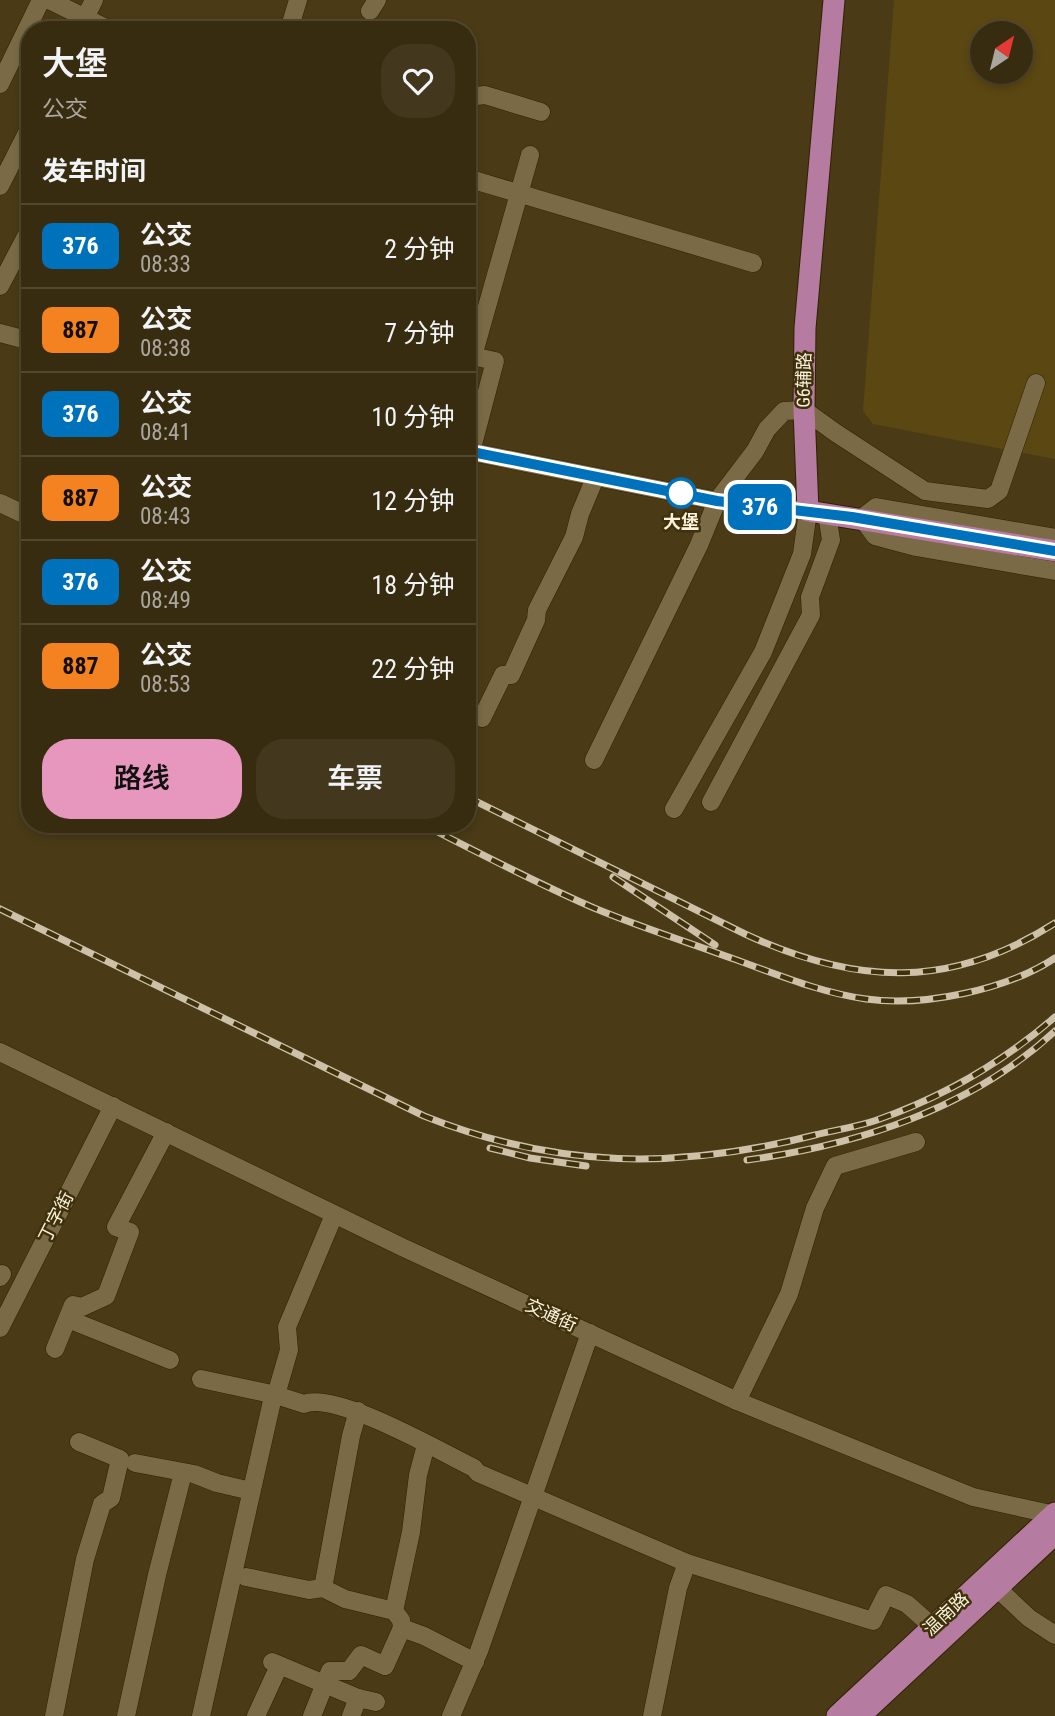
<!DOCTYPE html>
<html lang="zh">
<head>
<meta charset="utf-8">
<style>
	:root { --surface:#382c10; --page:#43381e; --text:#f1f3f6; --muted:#aba79f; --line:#524830; --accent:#e797bd }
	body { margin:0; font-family:"Roboto Condensed","Noto Sans SC",sans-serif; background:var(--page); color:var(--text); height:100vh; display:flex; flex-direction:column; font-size:26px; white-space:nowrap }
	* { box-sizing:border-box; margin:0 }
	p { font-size:23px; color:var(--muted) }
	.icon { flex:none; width:38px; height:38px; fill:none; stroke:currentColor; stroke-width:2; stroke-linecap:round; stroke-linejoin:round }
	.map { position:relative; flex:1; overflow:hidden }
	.drawer { position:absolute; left:21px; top:21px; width:455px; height:812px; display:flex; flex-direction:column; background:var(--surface); border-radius:28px; box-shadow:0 4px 10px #0003,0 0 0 2px var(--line) }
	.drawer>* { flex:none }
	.badge { padding:0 14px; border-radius:10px; font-size:24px; line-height:46px }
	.needle { width:46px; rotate:35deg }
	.controls { position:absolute; left:970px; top:21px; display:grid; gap:14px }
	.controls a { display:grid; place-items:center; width:63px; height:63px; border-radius:50%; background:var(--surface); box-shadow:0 4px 10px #0003,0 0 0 2px var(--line); font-size:35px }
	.map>.badge { position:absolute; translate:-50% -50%; box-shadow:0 0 0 4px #fff }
	h2 { padding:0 21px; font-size:26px; line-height:63px }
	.round { display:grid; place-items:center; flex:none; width:74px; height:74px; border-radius:28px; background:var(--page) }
	.summary { display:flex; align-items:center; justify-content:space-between; height:119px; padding:0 21px }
	h1 { font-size:33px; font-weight:600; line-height:52px }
	.primary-button { display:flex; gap:14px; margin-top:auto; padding:14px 21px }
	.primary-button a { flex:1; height:80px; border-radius:28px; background:var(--accent); color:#111; font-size:28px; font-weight:600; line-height:80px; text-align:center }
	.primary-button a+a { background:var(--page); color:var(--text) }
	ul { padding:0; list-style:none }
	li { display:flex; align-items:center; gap:21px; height:84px; padding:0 21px; border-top:2px solid var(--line) }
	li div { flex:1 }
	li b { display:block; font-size:26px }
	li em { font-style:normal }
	li .badge { min-width:77px; font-weight:700; text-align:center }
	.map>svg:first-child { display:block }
</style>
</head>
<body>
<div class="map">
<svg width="1055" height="1716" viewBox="0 0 1055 1716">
	<rect width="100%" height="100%" fill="#4a3b16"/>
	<path fill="#5b4712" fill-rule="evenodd" d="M894 0H1055V459L873 424 863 411ZM982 33H1020V72H982Z"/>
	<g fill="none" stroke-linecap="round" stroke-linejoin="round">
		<defs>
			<g id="minor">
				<polyline points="49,0 110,30"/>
				<polyline points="370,11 377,0"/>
				<polyline points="79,30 94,0"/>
				<polyline points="289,30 298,0"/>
				<polyline points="0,84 41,0"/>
				<polyline points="467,97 485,95 541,112"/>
				<polyline points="467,178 753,263"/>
				<polyline points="0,186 30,127"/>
				<polyline points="0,286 30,229"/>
				<polyline points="0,333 30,341"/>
				<polyline points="467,355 495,361 471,452"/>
				<polyline points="473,356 530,155"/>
				<polyline points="467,451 717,501 808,511 802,554 763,652 674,809"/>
				<polyline points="0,503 30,517"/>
				<polyline points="1055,538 876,507 862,518 875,536 916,547 1055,571"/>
				<polyline points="482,718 503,675 511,675 536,620 537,610 574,537 580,514 595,478"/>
				<polyline points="594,760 699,545 717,501 755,451 767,429 784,411 804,410 836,433 925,491 988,499 999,491 1036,383"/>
				<polyline points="711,802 811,615 810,597 831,540 827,514"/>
				<polyline points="0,1052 404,1248 737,1401 973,1497 1055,1515"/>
				<polyline points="0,1277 2,1274"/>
				<polyline points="68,1319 170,1360"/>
				<polyline points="0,1328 113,1106"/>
				<polyline points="55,1349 73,1305 82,1307 106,1296 130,1232 116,1227 166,1132"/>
				<path d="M201 1379 276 1395 304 1404C336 1391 441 1452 474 1468L478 1473 687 1563 873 1621 886 1595 907 1604 933 1627"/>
				<polyline points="737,1401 789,1294 815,1208 835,1166 916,1142"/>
				<polyline points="135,1463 194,1474 217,1483 251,1491"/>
				<polyline points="246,1577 309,1590 323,1588 345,1599 394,1611 401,1620 402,1628 424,1636 475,1662"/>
				<polyline points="323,1588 351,1436 358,1411"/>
				<polyline points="997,1588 1029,1618 1055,1635"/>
				<polyline points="394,1611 411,1532 418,1475 426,1445"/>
				<polyline points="272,1662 358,1698 376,1702"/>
				<polyline points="54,1716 85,1559 102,1504 111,1498 120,1459 79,1442"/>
				<polyline points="126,1716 157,1575 183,1473"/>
				<polyline points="201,1716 272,1401 276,1395 289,1350 287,1327 334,1215"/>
				<polyline points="256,1716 279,1666"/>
				<polyline points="312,1716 330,1671 349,1671 361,1655 385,1666 402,1628"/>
				<polyline points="351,1716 358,1698"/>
				<polyline points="451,1716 479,1651 590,1333"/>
				<polyline points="652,1716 678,1588 687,1563"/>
			</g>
			<g id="major">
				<polyline points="834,0 805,328 804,410 808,511 1055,551"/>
				<polyline points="837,1716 1055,1513"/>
				<polyline points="860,1716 1055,1534"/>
			</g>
		</defs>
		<use href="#minor" stroke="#302200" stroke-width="19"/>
		<use href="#major" stroke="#302200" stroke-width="23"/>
		<use href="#minor" stroke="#7a6a45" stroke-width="18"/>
		<use href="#major" stroke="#b57ba0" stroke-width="21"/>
		<defs>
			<g id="rail">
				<path d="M467 797 745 934C855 985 950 990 1055 923"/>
				<path d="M422 824C479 853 536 883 594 908 640 927 687 942 734 959 776 974 821 993 866 999 923 1007 1007 990 1055 958"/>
				<polyline points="613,877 715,945"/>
				<path d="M0 909 424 1116C557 1169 678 1170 815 1135 835 1130 857 1127 877 1120 943 1097 1002 1063 1055 1017"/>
				<polyline points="490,1148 530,1158 586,1166"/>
				<path d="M747 1160C858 1145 972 1108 1055 1031"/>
			</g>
		</defs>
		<use href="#rail" stroke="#cdc2a9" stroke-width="7"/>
		<use href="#rail" stroke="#3f310b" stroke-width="4.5" stroke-dasharray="13" stroke-linecap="butt"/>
	</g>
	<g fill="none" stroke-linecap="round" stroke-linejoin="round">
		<defs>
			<polyline id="line" points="467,451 717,501 852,517 1055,551"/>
		</defs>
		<use href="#line" stroke="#fff" stroke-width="16"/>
		<use href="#line" stroke="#0072bc" stroke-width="10"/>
	</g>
	<circle fill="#fff" stroke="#0072bc" stroke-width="3.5" cx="681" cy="493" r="14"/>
	<g text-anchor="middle" stroke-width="5" stroke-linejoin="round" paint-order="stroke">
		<g font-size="18" fill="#fbf2dd" stroke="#3f310b">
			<text transform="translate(804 380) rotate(-89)" y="6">G6辅路</text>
			<text transform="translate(56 1217) rotate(-63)" y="6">丁字街</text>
			<text transform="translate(551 1315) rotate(24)" y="6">交通街</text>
			<text transform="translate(946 1614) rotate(-43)" y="6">温南路</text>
		</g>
		<g font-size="18" font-weight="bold" fill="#fbf2dd" stroke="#3f310b">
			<text x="681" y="528">大堡</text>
		</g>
	</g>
</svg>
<div class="controls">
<a><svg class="needle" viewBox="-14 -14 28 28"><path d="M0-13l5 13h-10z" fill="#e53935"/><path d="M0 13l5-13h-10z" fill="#aba79f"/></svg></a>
</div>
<b class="badge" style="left:760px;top:507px;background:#0072bc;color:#fff">376</b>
<section class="drawer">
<div class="summary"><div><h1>大堡</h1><p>公交</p></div><a class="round"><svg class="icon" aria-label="heart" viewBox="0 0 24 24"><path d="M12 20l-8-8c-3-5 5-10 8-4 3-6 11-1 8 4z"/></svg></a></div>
<h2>发车时间</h2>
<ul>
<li><span class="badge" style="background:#0072bc;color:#fff">376</span><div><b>公交</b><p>08:33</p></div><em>2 分钟</em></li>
<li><span class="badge" style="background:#f58220;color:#111">887</span><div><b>公交</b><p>08:38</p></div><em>7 分钟</em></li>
<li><span class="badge" style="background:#0072bc;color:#fff">376</span><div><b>公交</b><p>08:41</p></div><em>10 分钟</em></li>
<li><span class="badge" style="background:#f58220;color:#111">887</span><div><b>公交</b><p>08:43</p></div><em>12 分钟</em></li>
<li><span class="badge" style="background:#0072bc;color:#fff">376</span><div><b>公交</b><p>08:49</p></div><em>18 分钟</em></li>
<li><span class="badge" style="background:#f58220;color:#111">887</span><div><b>公交</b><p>08:53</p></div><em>22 分钟</em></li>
</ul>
<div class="primary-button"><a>路线</a><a>车票</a></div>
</section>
</div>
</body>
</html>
